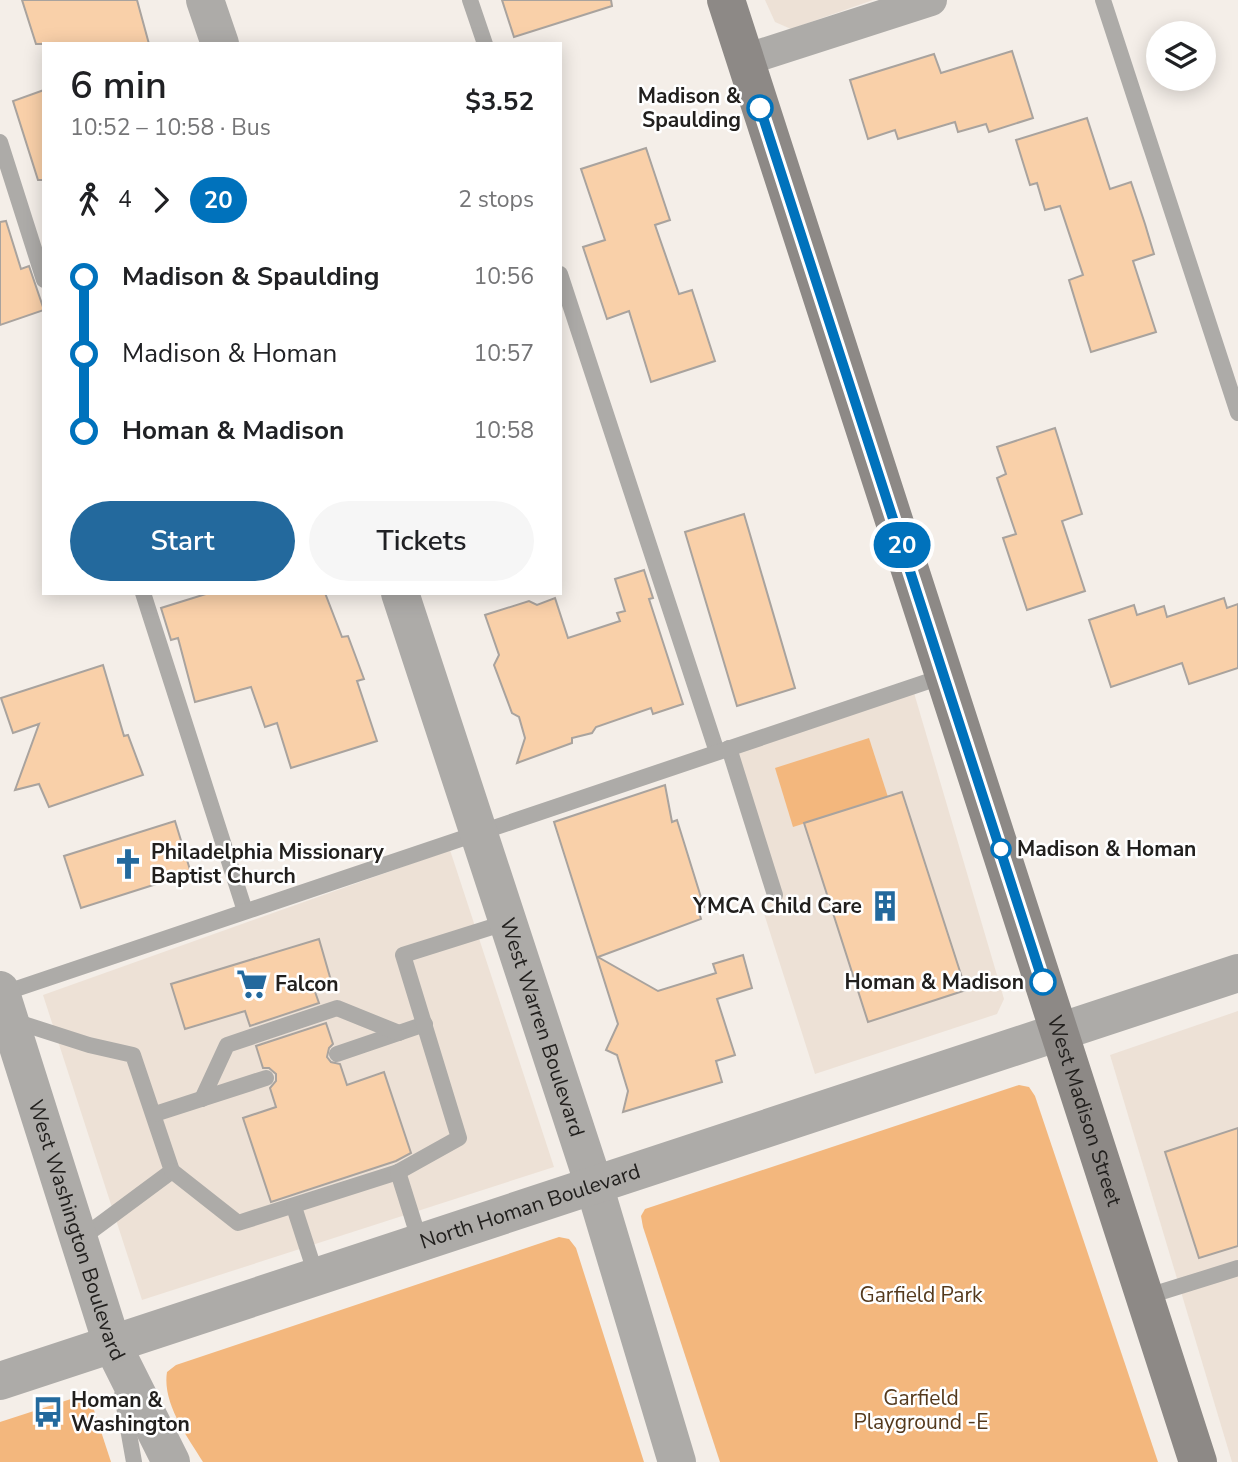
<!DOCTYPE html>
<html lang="en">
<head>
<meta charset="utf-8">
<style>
	:root { --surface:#fff; --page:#f6f6f6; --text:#202124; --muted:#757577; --accent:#23699d }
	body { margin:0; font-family:"Nunito Sans",sans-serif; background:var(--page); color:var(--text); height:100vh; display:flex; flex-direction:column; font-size:26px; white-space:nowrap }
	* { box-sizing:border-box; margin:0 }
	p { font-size:23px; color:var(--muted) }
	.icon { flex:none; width:38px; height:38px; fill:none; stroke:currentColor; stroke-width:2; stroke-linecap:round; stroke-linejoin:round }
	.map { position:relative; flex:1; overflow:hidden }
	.details { position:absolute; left:42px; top:42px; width:520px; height:553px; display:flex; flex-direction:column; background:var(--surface); border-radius:0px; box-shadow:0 4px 18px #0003 }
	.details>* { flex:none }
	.badge { padding:0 14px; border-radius:23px; font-size:24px; line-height:46px }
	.controls { position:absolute; left:1146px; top:21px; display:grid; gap:14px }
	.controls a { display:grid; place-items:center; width:70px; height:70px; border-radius:50%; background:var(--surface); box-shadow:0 4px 18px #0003; font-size:35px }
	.map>.badge { position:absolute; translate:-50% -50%; box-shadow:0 0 0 4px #fff }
	.legs { display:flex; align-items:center; gap:10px; height:77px; padding:0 28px; font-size:23px }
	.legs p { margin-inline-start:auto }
	.headline { display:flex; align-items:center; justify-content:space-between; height:119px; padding:0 28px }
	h1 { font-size:38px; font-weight:600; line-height:52px }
	.primary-button { display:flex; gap:14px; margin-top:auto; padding:14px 28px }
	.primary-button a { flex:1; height:80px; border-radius:42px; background:var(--accent); color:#fff; font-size:28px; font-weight:600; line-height:80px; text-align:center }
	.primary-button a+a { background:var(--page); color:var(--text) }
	ul { padding:0 28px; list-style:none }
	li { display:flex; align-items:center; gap:24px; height:77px; font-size:26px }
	li i { display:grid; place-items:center; width:10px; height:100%; margin:0 9px; background:currentColor }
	li i::after { content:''; width:18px; height:18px; margin:-9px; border:5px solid; border-radius:50%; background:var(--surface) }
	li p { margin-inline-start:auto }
	li:first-child i { background:linear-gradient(#0000 50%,currentColor 0) }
	li:last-child i { background:linear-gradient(currentColor 50%,#0000 0) }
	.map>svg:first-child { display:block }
</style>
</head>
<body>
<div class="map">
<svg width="1238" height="1462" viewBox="0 0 1238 1462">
	<rect width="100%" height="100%" fill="#f4eee8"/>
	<g fill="#ede1d6">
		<polygon points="765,0 873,0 791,29 775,22"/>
		<polygon points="912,686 1004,999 997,1014 815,1074 760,901 775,895 729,748"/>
		<polygon points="450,850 554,1167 142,1300 43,995"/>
		<polygon points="1238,1011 1238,1462 1232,1462 1110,1055"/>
	</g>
	<g fill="#f3b77d">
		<polygon points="869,738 888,797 793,827 775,768"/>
		<polygon points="1019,1085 1029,1087 1035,1096 1158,1462 720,1462 643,1227 641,1216 645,1209"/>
		<path d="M559 1237 569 1239 576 1248 644 1462H203C187 1436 162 1403 167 1372L176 1365Z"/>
		<polygon points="74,1398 93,1407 111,1462 0,1462 0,1422"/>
	</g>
	<g fill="#f9d0a9" stroke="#a9a39e" stroke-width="2">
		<polygon points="22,0 137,0 149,44 36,44"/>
		<polygon points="502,0 611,0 612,6 514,37"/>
		<polygon points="1012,51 1033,118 989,132 986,124 958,132 955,122 898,139 895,130 868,139 850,80 934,54 941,73"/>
		<polygon points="44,90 44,180 38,180 13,101"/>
		<polygon points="1087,118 1110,189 1131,182 1145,224 1154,254 1133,261 1156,332 1091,352 1069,280 1083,275 1060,206 1045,210 1037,183 1030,185 1016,140"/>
		<polygon points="646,148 670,220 655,225 679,294 692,290 715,361 651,382 629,311 607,319 583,247 605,240 581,169"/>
		<polygon points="6,221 21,269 29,266 44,310 0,325 0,222"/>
		<polygon points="1055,428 1082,514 1062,521 1085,591 1027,610 1003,538 1016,534 997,478 1006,474 997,447"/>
		<polygon points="744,514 795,688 737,706 685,532"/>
		<polygon points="644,570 653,598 649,599 683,704 653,714 651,708 596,727 592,733 572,738 572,743 517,763 525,738 519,717 512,713 494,665 499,655 485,615 529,601 537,605 555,598 568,638 620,621 617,613 625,611 615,579"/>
		<polygon points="209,593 325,593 342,637 348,636 364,679 357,681 377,741 291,768 277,723 265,727 251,687 195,702 178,638 171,640 161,608"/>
		<polygon points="1224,598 1227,608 1238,604 1238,668 1189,684 1182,663 1111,687 1089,620 1134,605 1137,615 1164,606 1167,617"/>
		<polygon points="103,665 124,736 128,735 143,775 49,807 39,784 15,790 39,724 13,733 1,698"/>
		<polygon points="665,785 672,822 677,820 704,907 698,909 701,919 598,957 658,991 716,973 713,964 743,955 752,988 717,999 735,1055 716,1061 722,1082 623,1112 628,1091 617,1055 606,1050 618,1024 554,822"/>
		<polygon points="902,792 966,990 868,1022 804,823"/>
		<polygon points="175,821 191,873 81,908 64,856"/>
		<polygon points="319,939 332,984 314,989 319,1003 250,1026 245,1011 185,1029 171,984"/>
		<polygon points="326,1023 333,1044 329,1048 327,1057 331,1062 340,1064 347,1085 384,1072 411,1153 396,1161 271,1202 243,1118 276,1107 270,1088 276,1081 276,1074 269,1068 263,1068 256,1046"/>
		<polygon points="1238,1128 1238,1246 1199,1258 1165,1152"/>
	</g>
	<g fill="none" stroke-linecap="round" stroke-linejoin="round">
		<g stroke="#adaba8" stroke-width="16">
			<polyline points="470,0 485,44"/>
			<polyline points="1103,0 1238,413"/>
			<polyline points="0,142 44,280"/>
			<polyline points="560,274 717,752"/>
			<polyline points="143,593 245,911"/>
			<polyline points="729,748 775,895"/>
			<polyline points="1,994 944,676"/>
			<polyline points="11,1020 89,1045 133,1055 172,1171 79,1240"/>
			<polyline points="337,1054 425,1024"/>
			<polyline points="202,1099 227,1045 337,1008 399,1033"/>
			<polyline points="155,1114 266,1078"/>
			<polyline points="172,1171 238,1223 398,1172 459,1138 403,955 508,922"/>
			<polyline points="398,1172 420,1242"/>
			<polyline points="294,1207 316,1275"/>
			<polyline points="1145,1297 1238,1268"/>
			<polyline points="122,1395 134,1462"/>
		</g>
		<polyline stroke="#adaba8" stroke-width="32" points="745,60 931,0"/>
		<g stroke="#adaba8" stroke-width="38">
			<polyline points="205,0 220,44"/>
			<path id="s1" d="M400 593 594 1185 677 1462"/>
			<path id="s2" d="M0 990 112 1344 171 1462"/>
			<path id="s3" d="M0 1381 1238 973"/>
		</g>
		<path stroke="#8d8986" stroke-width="38" id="s4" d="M726 0 1198 1462"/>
	</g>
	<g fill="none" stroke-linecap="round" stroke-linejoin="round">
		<defs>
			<polyline id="line-1" points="760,108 1043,982"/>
		</defs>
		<use href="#line-1" stroke="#fff" stroke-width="16"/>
		<use href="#line-1" stroke="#0072bc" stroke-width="10"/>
	</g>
	<defs>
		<symbol id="church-bare" viewBox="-9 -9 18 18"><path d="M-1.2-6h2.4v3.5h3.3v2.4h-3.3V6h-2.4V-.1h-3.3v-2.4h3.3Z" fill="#23699d" stroke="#fff" stroke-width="2.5" paint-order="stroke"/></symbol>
		<symbol id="building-bare" viewBox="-9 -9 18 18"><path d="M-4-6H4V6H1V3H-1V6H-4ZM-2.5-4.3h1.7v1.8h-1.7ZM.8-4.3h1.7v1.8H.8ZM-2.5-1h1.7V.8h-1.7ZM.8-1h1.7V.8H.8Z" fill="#23699d" stroke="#fff" stroke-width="2.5" paint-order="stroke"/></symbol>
		<symbol id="supermarket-bare" viewBox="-9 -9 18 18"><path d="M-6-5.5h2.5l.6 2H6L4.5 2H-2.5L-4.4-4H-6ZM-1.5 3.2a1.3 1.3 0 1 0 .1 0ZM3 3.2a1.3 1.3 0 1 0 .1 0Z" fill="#23699d" stroke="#fff" stroke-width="2.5" paint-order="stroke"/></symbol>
		<symbol id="bus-bare" viewBox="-9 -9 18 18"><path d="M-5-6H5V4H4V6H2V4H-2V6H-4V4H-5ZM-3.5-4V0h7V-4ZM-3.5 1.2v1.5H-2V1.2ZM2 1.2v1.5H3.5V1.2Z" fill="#23699d" stroke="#fff" stroke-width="2.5" paint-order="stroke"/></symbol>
	</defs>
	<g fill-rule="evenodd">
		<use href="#church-bare" x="106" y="842" width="44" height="44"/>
		<use href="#building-bare" x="863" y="884" width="44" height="44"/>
		<use href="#supermarket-bare" x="230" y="962" width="44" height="44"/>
		<use href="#bus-bare" x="26" y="1390" width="44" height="44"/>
	</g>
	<g fill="#fff" stroke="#0072bc" stroke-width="3.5">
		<circle cx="760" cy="108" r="12"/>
		<circle cx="1001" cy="849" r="9"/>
		<circle cx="1043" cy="982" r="12"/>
	</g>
	<g text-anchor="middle" stroke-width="5" stroke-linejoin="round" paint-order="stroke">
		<g font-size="21" font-weight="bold" fill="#22201e" stroke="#fff" text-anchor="end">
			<text x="741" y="103">Madison &amp;<tspan x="741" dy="24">Spaulding</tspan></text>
			<text x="1017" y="856" text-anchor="start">Madison &amp; Homan</text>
			<text x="1024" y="989">Homan &amp; Madison</text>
		</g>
		<g font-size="21" font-weight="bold" fill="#22201e" stroke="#fff" text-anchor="start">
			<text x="151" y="859">Philadelphia Missionary<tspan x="151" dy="24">Baptist Church</tspan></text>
			<text x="862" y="913" text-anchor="end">YMCA Child Care</text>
			<text x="275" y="991">Falcon</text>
			<text x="71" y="1407">Homan &amp;<tspan x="71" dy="24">Washington</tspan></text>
		</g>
		<g font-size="21" fill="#22201e" stroke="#fff">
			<text dy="7" stroke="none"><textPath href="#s1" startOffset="457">West Warren Boulevard</textPath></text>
			<text dy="7" stroke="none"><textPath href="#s4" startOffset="1167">West Madison Street</textPath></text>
			<text dy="7" stroke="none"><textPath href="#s3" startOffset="558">North Homan Boulevard</textPath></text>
			<text dy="7" stroke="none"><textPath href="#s2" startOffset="252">West Washington Boulevard</textPath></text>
		</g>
		<g font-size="21" fill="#54391c" stroke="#fff">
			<text x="921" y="1302">Garfield Park</text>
			<text x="921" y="1405">Garfield<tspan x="921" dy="24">Playground -E</tspan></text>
		</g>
	</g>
</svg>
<div class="controls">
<a><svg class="icon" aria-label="layers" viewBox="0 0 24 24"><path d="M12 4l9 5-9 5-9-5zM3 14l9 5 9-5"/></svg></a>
</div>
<b class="badge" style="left:902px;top:545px;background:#0072bc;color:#fff">20</b>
<section class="details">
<div class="headline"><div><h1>6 min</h1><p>10:52 – 10:58 · Bus</p></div><b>$3.52</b></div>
<div class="legs"><svg class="icon" aria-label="walk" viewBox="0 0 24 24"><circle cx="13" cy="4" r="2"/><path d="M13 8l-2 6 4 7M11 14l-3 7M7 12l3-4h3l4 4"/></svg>4<svg class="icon" aria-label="forward" viewBox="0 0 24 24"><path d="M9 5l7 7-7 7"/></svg><b class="badge" style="background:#0072bc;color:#fff">20</b><p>2 stops</p></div>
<ul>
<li><i style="color:#0072bc"></i><b>Madison &amp; Spaulding</b><p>10:56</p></li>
<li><i style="color:#0072bc"></i><span>Madison &amp; Homan</span><p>10:57</p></li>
<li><i style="color:#0072bc"></i><b>Homan &amp; Madison</b><p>10:58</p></li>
</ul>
<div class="primary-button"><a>Start</a><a>Tickets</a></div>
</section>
</div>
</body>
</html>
